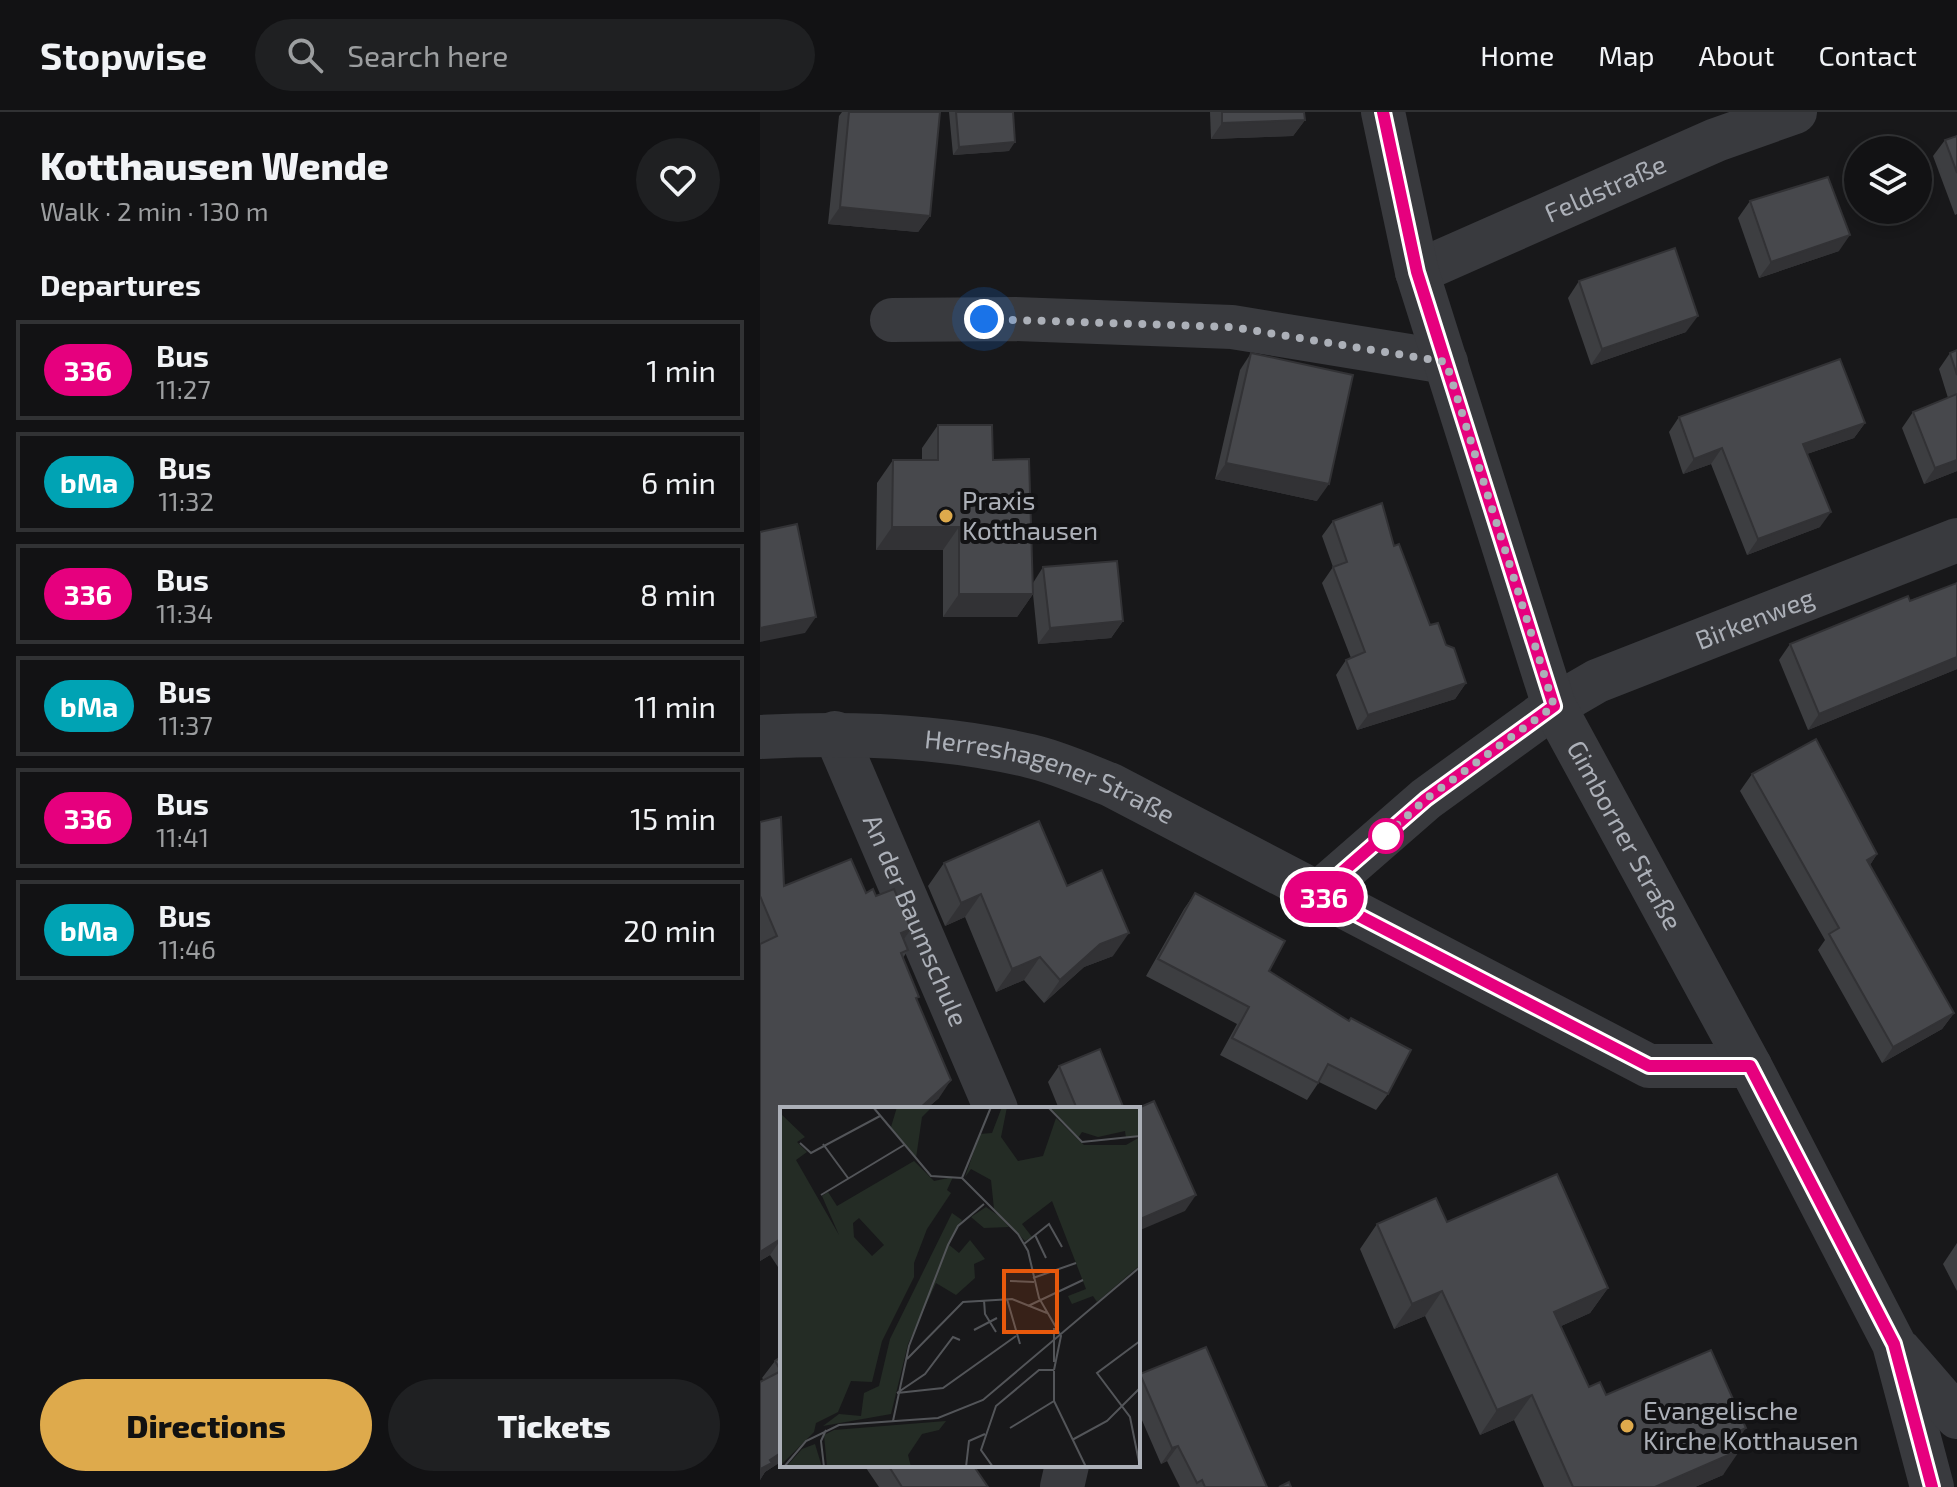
<!DOCTYPE html>
<html lang="en">
<head>
<meta charset="utf-8">
<style>
	:root { --surface:#121214; --page:#1f2022; --text:#f1f3f6; --muted:#9c9ea0; --line:#313234; --accent:#deaa4c }
	body { margin:0; font-family:"Exo 2",sans-serif; background:var(--page); color:var(--text); height:100vh; display:flex; flex-direction:column; font-size:30px; white-space:nowrap }
	* { box-sizing:border-box; margin:0 }
	p { font-size:26px; color:var(--muted) }
	.icon { flex:none; width:44px; height:44px; fill:none; stroke:currentColor; stroke-width:2; stroke-linecap:round; stroke-linejoin:round }
	.map { position:relative; flex:1; overflow:hidden }
	.sheet { display:flex; flex-direction:column; background:var(--surface); width:760px }
	.sheet>* { flex:none }
	.badge { padding:0 16px; border-radius:26px; font-size:28px; line-height:52px }
	.fabs { position:absolute; left:1084px; top:24px; display:grid; gap:16px }
	.fabs a { display:grid; place-items:center; width:88px; height:88px; border-radius:50%; background:var(--surface); box-shadow:0 4px 12px #0003,0 0 0 2px var(--line); font-size:40px }
	.you { position:absolute; width:40px; height:40px; margin:-20px; border:6px solid #fff; border-radius:50%; background:#1a73e8; box-shadow:0 0 0 12px #1a73e833 }
	.map>.badge { position:absolute; translate:-50% -50%; box-shadow:0 0 0 4px #fff }
	h2 { padding:0 40px; font-size:30px; line-height:72px }
	.round { display:grid; place-items:center; flex:none; width:84px; height:84px; border-radius:42px; background:var(--page) }
	.overview { display:flex; align-items:center; justify-content:space-between; height:136px; padding:0 40px }
	h1 { font-size:38px; font-weight:800; line-height:60px }
	.button { display:flex; gap:16px; margin-top:auto; padding:16px 40px }
	.button a { flex:1; height:92px; border-radius:48px; background:var(--accent); color:#111; font-size:32px; font-weight:800; line-height:92px; text-align:center }
	.button a+a { background:var(--page); color:var(--text) }
	ul { padding:0; list-style:none }
	li { display:flex; align-items:center; gap:24px; height:100px; margin:0 16px 12px; padding:0 24px; border:4px solid var(--line); border-radius:0px }
	li div { flex:1 }
	li b { display:block; font-size:30px }
	li em { font-style:normal }
	li .badge { min-width:88px; font-weight:700; text-align:center }
	header { display:flex; align-items:center; gap:48px; box-sizing:border-box; height:112px; padding:0 40px; background:var(--surface); border-bottom:2px solid var(--line) }
	header strong { font-size:38px }
	nav { display:flex; gap:44px; margin-inline-start:auto; font-size:28px }
	.search { width:560px; height:72px; background:var(--page); display:flex; align-items:center; gap:20px; box-sizing:border-box; padding:0 28px; border-radius:44px; color:var(--muted); font-size:30px }
	main { display:flex; flex:1; min-height:0 }
	.map>svg:first-child { display:block }
</style>
</head>
<body>
<header>
<strong>Stopwise</strong>
<div class="search"><svg class="icon" aria-label="search" viewBox="0 0 24 24"><circle cx="10" cy="10" r="6"/><path d="M15 15l6 6"/></svg>Search here</div>
<nav><a>Home</a><a>Map</a><a>About</a><a>Contact</a></nav>
</header>
<main>
<section class="sheet">
<div class="overview"><div><h1>Kotthausen Wende</h1><p>Walk · 2 min · 130 m</p></div><a class="round"><svg class="icon" aria-label="heart" viewBox="0 0 24 24"><path d="M12 20l-8-8c-3-5 5-10 8-4 3-6 11-1 8 4z"/></svg></a></div>
<h2>Departures</h2>
<ul>
<li><span class="badge" style="background:#e6007e;color:#fff">336</span><div><b>Bus</b><p>11:27</p></div><em>1 min</em></li>
<li><span class="badge" style="background:#00a3b4;color:#fff">bMa</span><div><b>Bus</b><p>11:32</p></div><em>6 min</em></li>
<li><span class="badge" style="background:#e6007e;color:#fff">336</span><div><b>Bus</b><p>11:34</p></div><em>8 min</em></li>
<li><span class="badge" style="background:#00a3b4;color:#fff">bMa</span><div><b>Bus</b><p>11:37</p></div><em>11 min</em></li>
<li><span class="badge" style="background:#e6007e;color:#fff">336</span><div><b>Bus</b><p>11:41</p></div><em>15 min</em></li>
<li><span class="badge" style="background:#00a3b4;color:#fff">bMa</span><div><b>Bus</b><p>11:46</p></div><em>20 min</em></li>
</ul>
<div class="button"><a>Directions</a><a>Tickets</a></div>
</section>
<div class="map">
<svg width="1197" height="1375" viewBox="0 0 1197 1375">
	<rect width="100%" height="100%" fill="#18181a"/>
	<g fill="none" stroke-linecap="round" stroke-linejoin="round">
		<g stroke="#393a3e" stroke-width="44">
			<path id="s1" d="M657 160 956 28 1035 0"/>
			<polyline points="132,208 255,207 472,215 686,250"/>
			<path id="s2" d="M75 621 236 997"/>
			<path id="s3" d="M0 625C91 620 181 623 270 644 297 650 325 663 351 673L889 954H990"/>
			<path id="s4" d="M557 782 666 687 794 594 837 569 1197 428"/>
			<polyline points="302,1375 307,1353"/>
		</g>
		<g stroke="#393a3e" stroke-width="44">
			<path id="s5" d="M623 0 657 160 794 594 990 954 1134 1232 1172 1375"/>
			<polyline points="1141,1240 1197,1305"/>
		</g>
	</g>
	<g fill="#3d3e41">
		<polygon points="82,0 180,0 170,104 158,120 68,112 79,4"/>
		<polygon points="189,0 253,0 249,39 193,43"/>
		<polygon points="450,0 544,0 545,8 533,24 451,27"/>
		<polygon points="1197,24 1197,102 1195,103 1173,44 1185,28"/>
		<polygon points="990,89 1079,139 999,166 978,106"/>
		<polygon points="819,169 926,220 831,253 808,186"/>
		<polygon points="1197,238 1197,359 1164,372 1142,316 1153,300 1188,286 1179,257 1190,241"/>
		<polygon points="491,241 557,389 455,367 480,258"/>
		<polygon points="919,305 1105,311 1094,326 1047,342 1060,415 987,443 951,352 923,362 909,320"/>
		<polygon points="178,313 273,471 283,455 363,509 351,526 278,532 273,482 257,505 183,505 183,438 116,438 117,371 133,348 162,348 162,336"/>
		<polygon points="573,409 634,434 670,513 686,533 706,571 695,587 597,618 576,563 586,548 591,546 562,471 573,455 562,424"/>
		<polygon points="1197,471 1197,557 1048,618 1019,548 1030,532"/>
		<polygon points="992,662 1117,742 1110,753 1194,901 1182,917 1122,951 1058,838 1065,828 980,679"/>
		<polygon points="0,710 24,774 106,781 116,784 151,817 144,827 148,838 143,846 157,888 179,986 166,997 22,997 22,1161 10,1143 0,1149"/>
		<polygon points="184,751 307,774 353,844 324,855 284,891 264,868 236,880 205,805 185,814 168,774"/>
		<polygon points="435,781 509,859 628,982 616,998 559,970 547,988 460,943 477,912 386,864 424,797"/>
		<polygon points="299,954 364,997 299,997 288,970"/>
		<polygon points="687,1110 848,1176 830,1201 801,1214 829,1275 846,1283 977,1329 963,1363 935,1375 784,1375 754,1308 720,1323 665,1204 634,1217 600,1137 617,1112"/>
		<polygon points="1197,1131 1197,1179 1183,1152"/>
		<polygon points="22,1244 22,1349 5,1360 0,1368 0,1270 4,1268 2,1266 15,1249"/>
		<polygon points="380,1262 507,1375 420,1375 407,1349 401,1352 378,1299 378,1265"/>
		<polygon points="104,1353 213,1353 228,1375 119,1375"/>
	</g>
	<g fill="#323235">
		<polygon points="545,8 533,24 451,27 462,11"/>
		<polygon points="255,30 249,39 193,43 199,35"/>
		<polygon points="80,95 170,104 158,120 68,112"/>
		<polygon points="1090,123 1079,139 999,166 1011,150"/>
		<polygon points="938,204 926,220 831,253 842,237"/>
		<polygon points="1105,311 1094,326 1032,347 1043,332"/>
		<polygon points="962,336 951,352 923,362 934,347"/>
		<polygon points="1197,348 1197,359 1164,372 1175,356"/>
		<polygon points="466,351 569,372 557,389 455,367"/>
		<polygon points="1071,400 1060,415 987,443 998,427"/>
		<polygon points="132,415 199,415 183,438 116,438"/>
		<polygon points="199,482 273,482 257,505 183,505"/>
		<polygon points="56,505 45,521 0,530 0,516"/>
		<polygon points="363,509 351,526 278,532 290,516"/>
		<polygon points="1197,545 1197,557 1048,618 1059,602"/>
		<polygon points="706,571 695,587 597,618 608,603"/>
		<polygon points="1117,742 1106,759 1107,748"/>
		<polygon points="221,782 205,805 185,814 201,791"/>
		<polygon points="151,817 139,834 141,821"/>
		<polygon points="369,821 353,844 324,855 284,891 300,868 340,832"/>
		<polygon points="280,845 264,868 236,880 252,857"/>
		<polygon points="1194,901 1182,917 1122,951 1133,935"/>
		<polygon points="191,968 179,986 166,997 159,997"/>
		<polygon points="436,1083 425,1099 378,1119 378,1108"/>
		<polygon points="22,1126 10,1143 0,1149 0,1140"/>
		<polygon points="848,1176 830,1201 777,1225 794,1200"/>
		<polygon points="682,1179 665,1204 634,1217 652,1192"/>
		<polygon points="772,1283 754,1308 720,1323 737,1298"/>
		<polygon points="986,1316 968,1341 973,1322"/>
		<polygon points="418,1334 407,1349 401,1352 412,1336"/>
		<polygon points="980,1338 963,1363 935,1375 895,1375"/>
		<polygon points="22,1340 22,1349 5,1360 0,1368 0,1357 10,1348"/>
	</g>
	<g fill="#47484c" stroke="#323235" stroke-width="2">
		<polygon points="89,0 180,0 170,104 80,95"/>
		<polygon points="196,0 253,0 255,30 199,35"/>
		<polygon points="462,0 544,0 545,8 462,11"/>
		<polygon points="1197,24 1197,61 1185,28"/>
		<polygon points="1068,65 1090,123 1011,150 990,89"/>
		<polygon points="915,136 938,204 842,237 819,169"/>
		<polygon points="1197,238 1197,263 1190,241"/>
		<polygon points="491,241 593,263 569,372 466,351"/>
		<polygon points="1080,247 1105,311 1043,332 1071,400 998,427 962,336 934,347 919,305"/>
		<polygon points="1197,282 1197,348 1175,356 1153,300"/>
		<polygon points="178,313 232,313 233,348 269,347 273,482 199,482 199,415 132,415 133,348 178,348"/>
		<polygon points="622,391 634,434 639,432 670,513 678,511 686,533 694,536 706,571 608,603 586,548 605,540 573,455 587,450 573,409"/>
		<polygon points="37,412 56,505 0,516 0,420"/>
		<polygon points="357,449 363,509 290,516 283,455"/>
		<polygon points="1197,471 1197,545 1059,602 1030,532 1148,484 1150,489"/>
		<polygon points="1056,627 1117,742 1107,748 1194,901 1133,935 1069,822 1079,816 992,662"/>
		<polygon points="21,705 24,774 91,747 106,781 113,777 116,784 134,777 151,817 141,821 148,838 141,841 159,885 156,886 191,968 159,997 22,997 22,1126 0,1140 0,832 17,824 0,784 0,710"/>
		<polygon points="279,709 307,774 342,758 369,821 340,832 300,868 280,845 252,857 221,782 201,791 184,751"/>
		<polygon points="435,781 525,829 509,859 589,909 591,906 651,938 628,982 568,952 558,971 472,926 489,895 398,847"/>
		<polygon points="340,937 364,997 316,997 317,997 299,954"/>
		<polygon points="394,989 436,1083 378,1108 378,997 376,997"/>
		<polygon points="797,1062 848,1176 794,1200 829,1275 840,1270 846,1283 951,1238 986,1316 973,1322 980,1338 895,1375 813,1375 772,1283 737,1298 682,1179 652,1192 617,1112 676,1086 687,1110"/>
		<polygon points="446,1235 507,1375 445,1375 442,1368 437,1371 418,1334 412,1336 380,1262"/>
		<polygon points="22,1244 22,1340 10,1348 12,1351 0,1357 0,1270 21,1259 15,1249"/>
		<polygon points="128,1353 213,1353 228,1375 142,1375"/>
		<polygon points="529,1370 531,1375 519,1375"/>
	</g>
	<g fill="none" stroke-linecap="round" stroke-linejoin="round">
		<defs>
			<polyline id="line" points="623,0 657,160 794,594 666,687 557,782 889,954 990,954 1134,1232 1172,1375"/>
		</defs>
		<use href="#line" stroke="#fff" stroke-width="18"/>
		<use href="#line" stroke="#e6007e" stroke-width="12"/>
		<polyline stroke="#acb0b8" stroke-width="8" stroke-dasharray="0 14.4" points="224,207 472,215 686,250 794,594 666,687 616,732 626,724"/>
	</g>
	<g fill="#deaa4c" stroke="#131315" stroke-width="3">
		<circle cx="186" cy="404" r="8"/>
		<circle cx="867" cy="1314" r="8"/>
	</g>
	<circle fill="#fff" stroke="#e6007e" stroke-width="4" cx="626" cy="724" r="16"/>
	<g text-anchor="middle" stroke-width="8" stroke-linejoin="round" paint-order="stroke">
		<g font-size="26" fill="#acb0b8" stroke="#131315">
			<text dy="9" stroke="none"><textPath href="#s1" startOffset="206">Feldstraße</textPath></text>
			<text dy="9" stroke="none"><textPath href="#s4" startOffset="522">Birkenweg</textPath></text>
			<text dy="9" stroke="none"><textPath href="#s3" startOffset="296">Herreshagener Straße</textPath></text>
			<text dy="9" stroke="none"><textPath href="#s5" startOffset="766">Gimborner Straße</textPath></text>
			<text dy="9" stroke="none"><textPath href="#s2" startOffset="204">An der Baumschule</textPath></text>
		</g>
		<g font-size="26" fill="#acb0b8" stroke="#131315" text-anchor="start">
			<text x="202" y="398">Praxis<tspan x="202" dy="30">Kotthausen</tspan></text>
			<text x="883" y="1308">Evangelische<tspan x="883" dy="30">Kirche Kotthausen</tspan></text>
		</g>
	</g>
	<g transform="translate(20 995)">
		<rect width="360" height="360" fill="#18181a"/>
		<path d="M117 0H152L142 10 136 51 111 20ZM222 0H227L221 30 238 54 263 49 276 11 304 38H346L360 30V158L317 195 313 189 292 197 288 189 306 182 272 94 242 117 252 130 245 134 214 102 211 73 191 62 185 70 200 27 212 26ZM270 0H360V28L346 31 345 24 318 30 302 25 298 31ZM0 6 25 30 17 35 27 45 16 53 59 128 42 89 48 85 57 99 134 54 154 74 173 70 167 83 171 86 147 122 134 156V170L102 234 92 275 71 274 58 305 36 316 34 325 0 359ZM79 111 104 138 92 149 74 130 73 116ZM206 100 219 109 229 120 204 121 191 110ZM172 106 182 113 168 137 179 146 190 133 205 152 194 157 195 171 176 188 156 176 128 237 111 307 43 319 59 307 81 309 84 286 99 279 110 232ZM166 314 159 323 142 327 128 348 131 360H47L44 328 54 323ZM35 337 42 360H6L22 342Z" fill="#242c25" fill-rule="evenodd"/>
		<path fill="none" stroke="#535559" stroke-width="2" d="M93 0 151 69 182 71 238 127 248 144 259 191 281 229 274 263M268 0 302 35 360 29M20 36 31 46 100 9M43 37 68 71M182 71 211 0M41 88 124 38M255 128 266 151M244 137 269 117 282 140M253 171 296 156M230 174 254 175M227 192 240 237M204 193 205 207 216 225M248 199 303 173M194 223 217 211M127 252 183 195 232 192 267 206M274 255V221M274 264V294L306 360M117 286 163 281 236 229M117 286 145 267 173 230 180 233M113 314 129 239 168 138 178 119 204 97M230 321 274 294M292 333 327 314 360 281M4 360 26 334 59 318 158 311 203 293 360 160M44 360 41 334 46 323M186 360 189 334 205 327M213 360 201 343 216 299 259 263H274M360 360 350 310 317 266 360 234"/>
		<path fill="#e8590c" fill-opacity="0.15" stroke="#e8590c" stroke-width="4" d="M224 164H277V225H224Z"/>
		<rect width="360" height="360" fill="none" stroke="#acb0b8" stroke-width="4"/>
	</g>
</svg>
<div class="fabs">
<a><svg class="icon" aria-label="layers" viewBox="0 0 24 24"><path d="M12 4l9 5-9 5-9-5zM3 14l9 5 9-5"/></svg></a>
</div>
<div class="you" style="left:224px;top:207px"></div>
<b class="badge" style="left:564px;top:785px;background:#e6007e;color:#fff">336</b>
</div>
</main>
</body>
</html>
